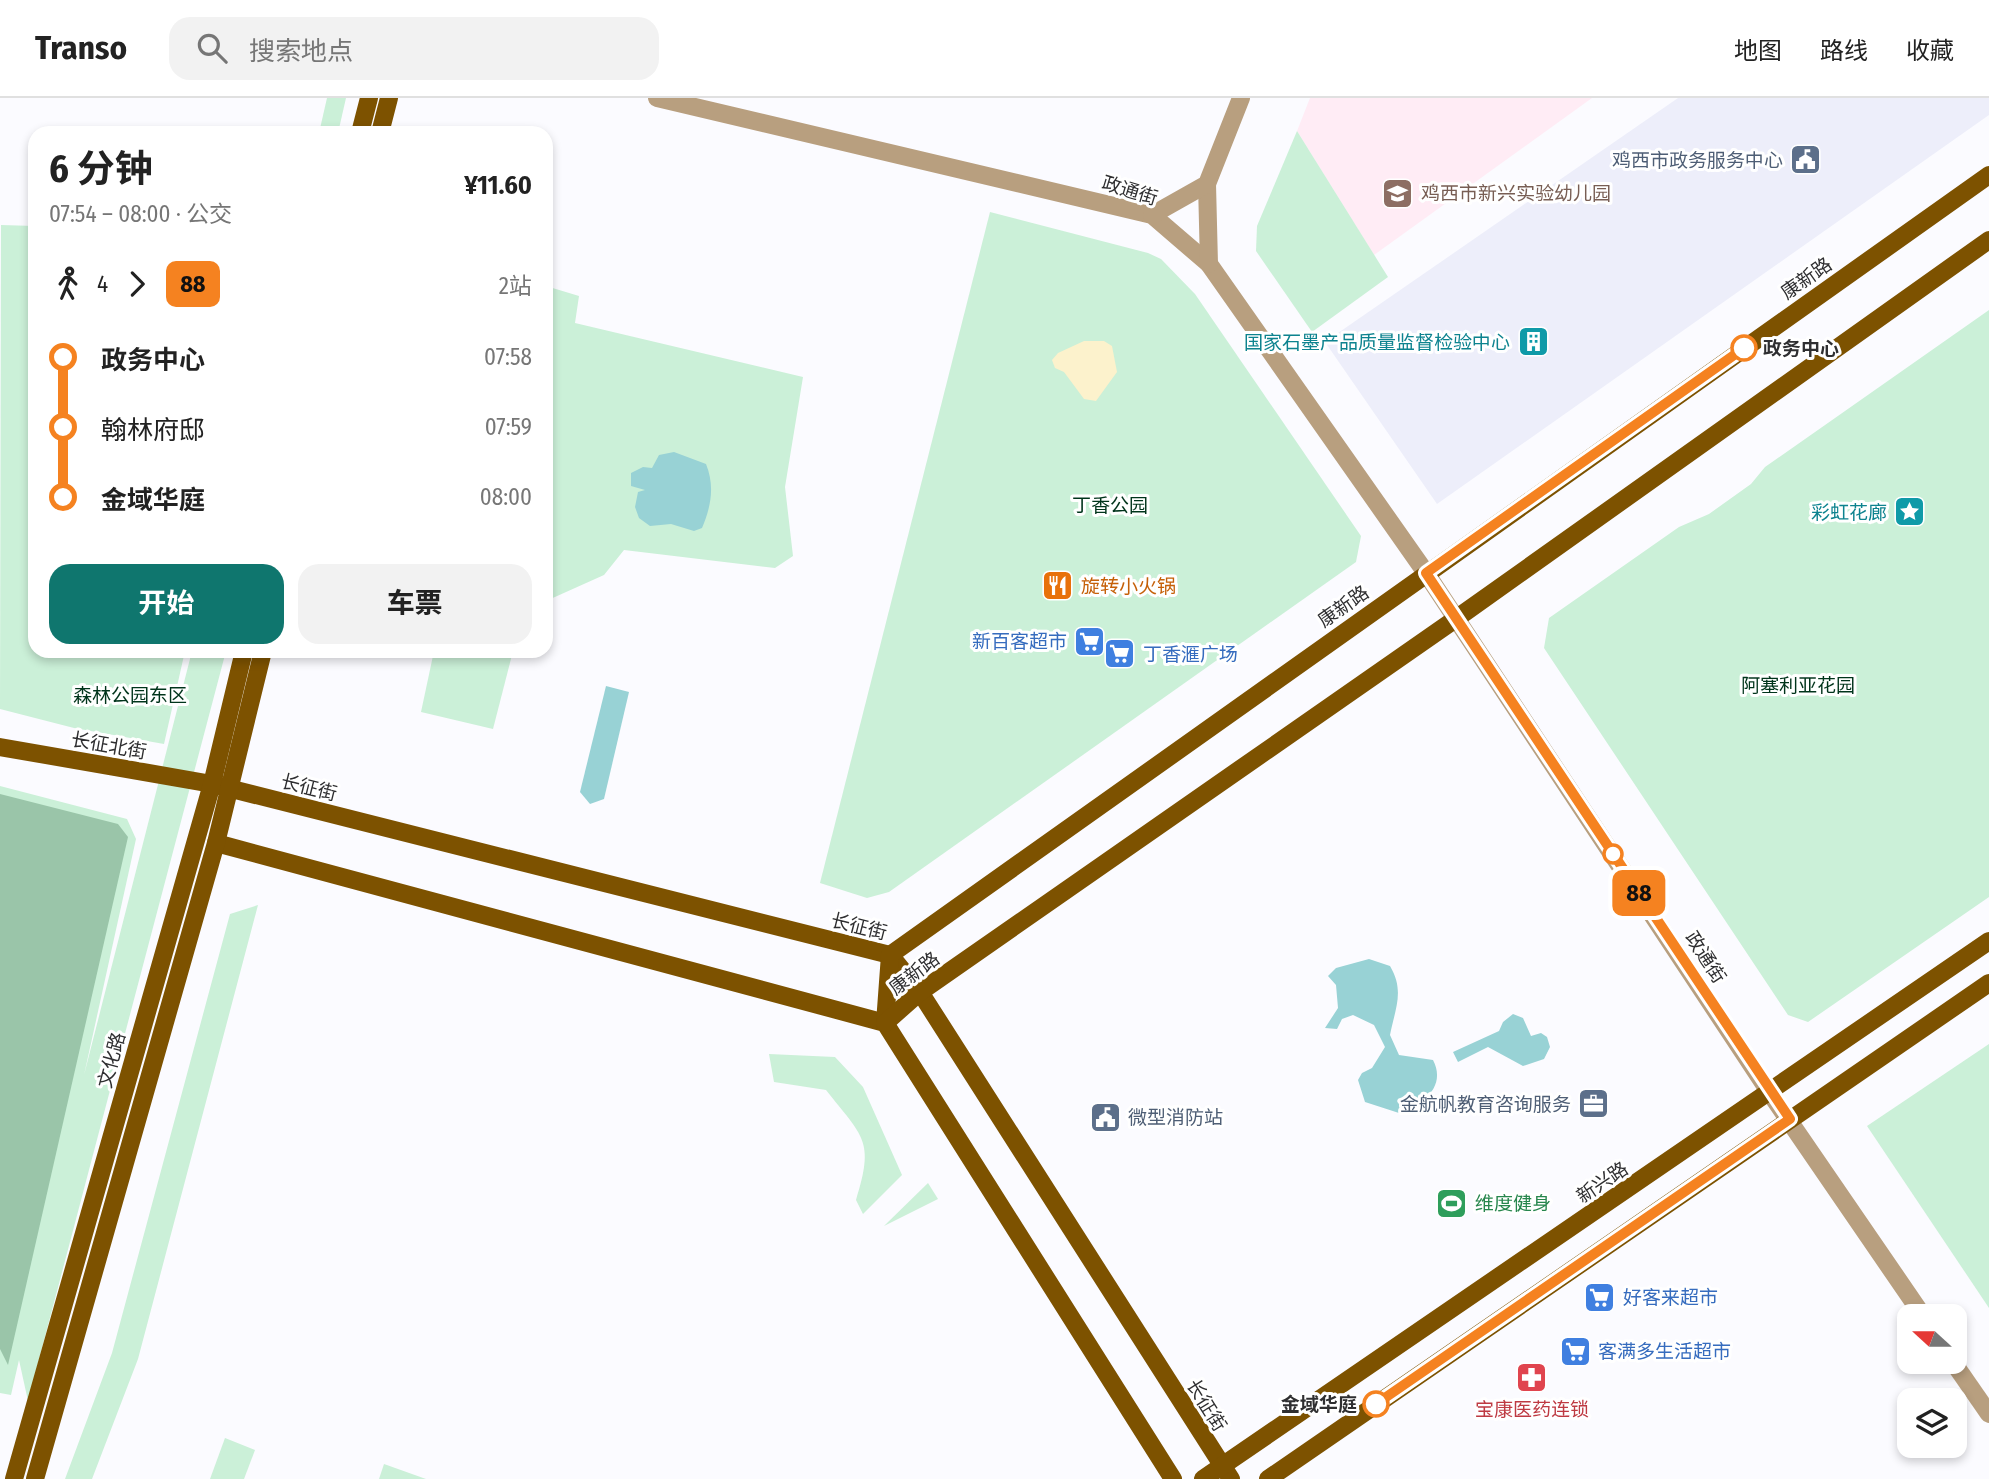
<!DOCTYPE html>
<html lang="zh">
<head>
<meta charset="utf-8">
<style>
	:root { --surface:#fff; --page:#f2f2f2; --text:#222; --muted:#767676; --line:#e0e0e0; --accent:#0f766e }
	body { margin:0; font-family:"Fira Sans Condensed","Noto Sans SC",sans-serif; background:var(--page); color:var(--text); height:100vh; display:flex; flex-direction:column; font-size:26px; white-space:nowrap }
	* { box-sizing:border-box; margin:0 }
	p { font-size:23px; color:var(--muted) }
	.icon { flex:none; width:38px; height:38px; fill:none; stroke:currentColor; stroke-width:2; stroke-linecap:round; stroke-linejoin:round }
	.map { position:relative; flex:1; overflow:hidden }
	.panel { position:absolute; left:28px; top:28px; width:525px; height:532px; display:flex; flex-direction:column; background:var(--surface); border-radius:21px; box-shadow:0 4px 10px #0003 }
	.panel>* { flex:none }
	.badge { padding:0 14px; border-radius:10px; font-size:24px; line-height:46px }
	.needle { width:46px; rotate:291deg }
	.buttons { position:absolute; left:1897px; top:1206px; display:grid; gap:14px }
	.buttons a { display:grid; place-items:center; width:70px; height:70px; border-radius:14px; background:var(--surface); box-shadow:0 4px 10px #0003; font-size:35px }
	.map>.badge { position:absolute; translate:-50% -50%; box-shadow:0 0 0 4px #fff }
	.legs { display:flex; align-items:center; gap:10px; height:77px; padding:0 21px; font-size:23px }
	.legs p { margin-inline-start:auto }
	.head { display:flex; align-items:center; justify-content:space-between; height:119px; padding:0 21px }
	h1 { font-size:38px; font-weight:700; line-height:52px }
	.button { display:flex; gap:14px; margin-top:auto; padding:14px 21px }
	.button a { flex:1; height:80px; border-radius:21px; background:var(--accent); color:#fff; font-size:28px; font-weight:700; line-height:80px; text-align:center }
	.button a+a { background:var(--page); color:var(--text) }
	ul { padding:0 21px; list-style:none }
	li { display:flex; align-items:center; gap:24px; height:70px; font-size:26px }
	li i { display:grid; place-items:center; width:10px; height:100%; margin:0 9px; background:currentColor }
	li i::after { content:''; width:18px; height:18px; margin:-9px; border:5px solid; border-radius:50%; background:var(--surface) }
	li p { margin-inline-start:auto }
	li:first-child i { background:linear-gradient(#0000 50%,currentColor 0) }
	li:last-child i { background:linear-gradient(currentColor 50%,#0000 0) }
	header { display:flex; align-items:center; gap:42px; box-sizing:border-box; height:98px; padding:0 35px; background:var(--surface); border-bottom:2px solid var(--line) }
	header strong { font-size:33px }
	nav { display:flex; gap:38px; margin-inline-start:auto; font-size:24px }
	.search { width:490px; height:63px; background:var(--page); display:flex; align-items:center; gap:18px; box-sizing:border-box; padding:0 24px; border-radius:21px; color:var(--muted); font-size:26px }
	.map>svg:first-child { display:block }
</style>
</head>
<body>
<header>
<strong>Transo</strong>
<div class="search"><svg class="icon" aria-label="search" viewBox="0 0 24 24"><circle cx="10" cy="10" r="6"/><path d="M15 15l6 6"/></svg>搜索地点</div>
<nav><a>地图</a><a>路线</a><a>收藏</a></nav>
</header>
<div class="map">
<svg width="1989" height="1381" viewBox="0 0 1989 1381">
	<rect width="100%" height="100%" fill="#fbfbff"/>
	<polygon fill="#edeefa" points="1678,0 1989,0 1989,17 1437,406 1325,244"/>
	<polygon fill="#ffecf5" points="1310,0 1592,0 1374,157 1297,33"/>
	<g fill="#cbf0d8">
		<polygon points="327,0 346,0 338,35 319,35"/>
		<polygon points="1297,33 1388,179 1312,234 1256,153 1257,128"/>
		<polygon points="990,114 1148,155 1161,161 1195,196 1361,438 1356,464 889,794 867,800 820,785"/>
		<polygon points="1,127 35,128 35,553 185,553 164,646 74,630 0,611"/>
		<polygon points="546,188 579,198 575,225 803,279 785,389 793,458 775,470 624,452 604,477 546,503"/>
		<polygon points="1989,212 1989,799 1808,924 1788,917 1544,550 1549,520 1679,429 1709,416 1751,386 1765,369"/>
		<polygon points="192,553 226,553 28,1303 19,1262 11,1297 0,1295 0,688 127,721 136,741 84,977"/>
		<polygon points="434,553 513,553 493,631 421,614"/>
		<polygon points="258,807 138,1261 92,1381 65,1381 112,1255 230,816"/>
		<polygon points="1989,946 1989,1210 1867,1028"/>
		<path d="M769 956 835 959 863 989 902 1077 863 1116 856 1102C875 1042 863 1039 826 992L774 984Z"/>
		<polygon points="928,1085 938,1101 884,1128"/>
		<polygon points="225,1340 255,1352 244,1381 210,1381"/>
		<polygon points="384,1366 426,1381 379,1381"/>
	</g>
	<polygon fill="#9ac5a9" points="0,696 118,726 128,739 8,1267 0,1251"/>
	<polygon fill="#fcf2cc" points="1084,243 1104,243 1112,248 1117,274 1096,303 1084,301 1064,274 1055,270 1052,262 1058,255"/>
	<g fill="#98d2d5">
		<path d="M674 354 706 366C715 388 711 409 702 430L694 433 671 426 650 428 639 420 635 409 638 394 645 392 631 388V375L643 369 652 370 659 357Z"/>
		<polygon points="606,588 629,594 604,701 590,706 580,694"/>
		<path d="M1369 861 1390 868C1405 893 1395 911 1390 937L1399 957 1433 962C1447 989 1422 1007 1399 1015L1365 1004 1358 982 1362 975 1372 970 1385 949 1374 927 1353 917 1342 921 1337 931 1325 930 1338 910 1336 887 1328 878 1336 870Z"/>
		<polygon points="1513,916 1523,920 1531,938 1541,935 1547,939 1550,949 1544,961 1523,968 1488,949 1458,964 1453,954 1499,933 1503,924"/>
	</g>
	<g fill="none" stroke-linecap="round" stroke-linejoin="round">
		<g stroke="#b89f7f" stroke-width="18">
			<polyline points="657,0 1152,117 1209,166 1426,475 1770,995 1923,1218"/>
			<polyline points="1207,86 1209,166"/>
			<polyline points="1152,117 1207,86 1241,0"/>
			<polyline points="1953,1264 1989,1316"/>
		</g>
		<g stroke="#7d5200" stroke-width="18">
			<polyline points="360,35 369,0"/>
			<polyline points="380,35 389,0"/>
			<polyline points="0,649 212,686 890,857 920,894 1231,1381"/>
			<polyline points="216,745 885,925 1173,1381"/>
			<polyline points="885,925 890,857 1989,77"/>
			<polyline points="885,925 920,894 1457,520 1989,142"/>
			<polyline points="14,1381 212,686 244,553"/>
			<polyline points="35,1381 216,745 263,553"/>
			<polyline points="1203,1381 1989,843"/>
			<polyline points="1268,1381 1989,885"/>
		</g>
	</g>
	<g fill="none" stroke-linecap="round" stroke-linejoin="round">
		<defs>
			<polyline id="line-1" points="1376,1306 1790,1021 1426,475 1744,250"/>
		</defs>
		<use href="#line-1" stroke="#fff" stroke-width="16"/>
		<use href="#line-1" stroke="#f58220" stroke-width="10"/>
	</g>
	<defs>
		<symbol id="civic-square" viewBox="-11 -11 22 22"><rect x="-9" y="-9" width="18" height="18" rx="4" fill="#5c6f8a" stroke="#fff"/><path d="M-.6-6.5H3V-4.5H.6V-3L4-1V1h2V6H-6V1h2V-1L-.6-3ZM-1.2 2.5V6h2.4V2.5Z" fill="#fff"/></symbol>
		<symbol id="school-square" viewBox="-11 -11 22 22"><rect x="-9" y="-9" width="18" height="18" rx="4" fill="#8d6e63" stroke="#fff"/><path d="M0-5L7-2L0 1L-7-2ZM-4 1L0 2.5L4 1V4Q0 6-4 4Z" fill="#fff"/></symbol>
		<symbol id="building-square" viewBox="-11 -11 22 22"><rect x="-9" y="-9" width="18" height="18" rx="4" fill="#0f9aa8" stroke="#fff"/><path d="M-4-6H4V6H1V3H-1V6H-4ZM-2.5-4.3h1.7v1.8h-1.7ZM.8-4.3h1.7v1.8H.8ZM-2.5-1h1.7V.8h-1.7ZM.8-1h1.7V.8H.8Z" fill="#fff"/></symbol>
		<symbol id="sight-square" viewBox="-11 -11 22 22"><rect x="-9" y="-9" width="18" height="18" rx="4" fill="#0f9aa8" stroke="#fff"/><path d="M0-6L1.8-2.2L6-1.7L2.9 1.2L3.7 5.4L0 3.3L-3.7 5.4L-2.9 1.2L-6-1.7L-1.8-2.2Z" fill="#fff"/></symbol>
		<symbol id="restaurant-square" viewBox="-11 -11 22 22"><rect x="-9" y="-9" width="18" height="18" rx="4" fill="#e8710a" stroke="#fff"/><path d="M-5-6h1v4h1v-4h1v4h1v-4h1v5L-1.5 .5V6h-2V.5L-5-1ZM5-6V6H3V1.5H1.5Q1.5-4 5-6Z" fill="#fff"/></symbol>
		<symbol id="supermarket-square" viewBox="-11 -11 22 22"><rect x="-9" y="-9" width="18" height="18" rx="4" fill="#3f7fe0" stroke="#fff"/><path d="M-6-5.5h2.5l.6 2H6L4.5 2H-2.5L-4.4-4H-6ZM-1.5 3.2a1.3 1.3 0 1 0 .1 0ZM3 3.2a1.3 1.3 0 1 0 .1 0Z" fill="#fff"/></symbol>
		<symbol id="office-square" viewBox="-11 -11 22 22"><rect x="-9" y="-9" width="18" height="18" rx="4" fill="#5c6f8a" stroke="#fff"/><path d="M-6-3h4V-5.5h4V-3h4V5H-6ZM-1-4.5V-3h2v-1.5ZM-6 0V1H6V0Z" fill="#fff"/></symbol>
		<symbol id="stadium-square" viewBox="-11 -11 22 22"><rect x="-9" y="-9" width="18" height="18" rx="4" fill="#2e9e5b" stroke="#fff"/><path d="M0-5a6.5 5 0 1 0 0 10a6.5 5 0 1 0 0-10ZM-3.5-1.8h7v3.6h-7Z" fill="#fff"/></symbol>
		<symbol id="pharmacy-square" viewBox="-11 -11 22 22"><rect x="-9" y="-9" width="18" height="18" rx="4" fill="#e0444e" stroke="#fff"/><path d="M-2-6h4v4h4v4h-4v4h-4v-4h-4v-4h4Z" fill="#fff"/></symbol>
	</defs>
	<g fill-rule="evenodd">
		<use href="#civic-square" x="1788" y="44" width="35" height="35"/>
		<use href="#school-square" x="1380" y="78" width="35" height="35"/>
		<use href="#building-square" x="1516" y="226" width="35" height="35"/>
		<use href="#sight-square" x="1892" y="396" width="35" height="35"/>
		<use href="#restaurant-square" x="1040" y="470" width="35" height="35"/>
		<use href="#supermarket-square" x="1072" y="526" width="35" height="35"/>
		<use href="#supermarket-square" x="1102" y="538" width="35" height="35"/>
		<use href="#office-square" x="1576" y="988" width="35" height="35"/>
		<use href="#civic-square" x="1088" y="1002" width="35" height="35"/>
		<use href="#stadium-square" x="1434" y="1088" width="35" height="35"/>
		<use href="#supermarket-square" x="1582" y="1182" width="35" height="35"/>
		<use href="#supermarket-square" x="1558" y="1236" width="35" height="35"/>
		<use href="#pharmacy-square" x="1514" y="1262" width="35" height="35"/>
	</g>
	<g fill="#fff" stroke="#f58220" stroke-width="3.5">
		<circle cx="1744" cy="250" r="12"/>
		<circle cx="1613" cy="756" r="9"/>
		<circle cx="1376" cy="1306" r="12"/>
	</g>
	<g text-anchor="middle" stroke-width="6" stroke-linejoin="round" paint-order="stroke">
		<g font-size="19" fill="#4e5e75" stroke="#fff" text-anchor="end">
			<text x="1783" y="69">鸡西市政务服务中心</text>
			<text x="1571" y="1013">金航帆教育咨询服务</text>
			<text x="1128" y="1026" text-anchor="start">微型消防站</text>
		</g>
		<g font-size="19" fill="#2f2f31" stroke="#fff">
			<text transform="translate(1130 92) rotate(17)" y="7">政通街</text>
			<text transform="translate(1806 180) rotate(-35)" y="7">康新路</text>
			<text transform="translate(1343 508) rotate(-35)" y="7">康新路</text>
			<text transform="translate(109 647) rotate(10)" y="7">长征北街</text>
			<text transform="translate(309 689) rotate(14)" y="7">长征街</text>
			<text transform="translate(859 828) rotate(14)" y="7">长征街</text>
			<text transform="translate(1706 859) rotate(57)" y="7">政通街</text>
			<text transform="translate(914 875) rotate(-37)" y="7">康新路</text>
			<text transform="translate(111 962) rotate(-75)" y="7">文化路</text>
			<text transform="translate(1602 1084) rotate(-34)" y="7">新兴路</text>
			<text transform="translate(1207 1307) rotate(58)" y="7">长征街</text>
		</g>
		<g font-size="19" fill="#785e54" stroke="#fff" text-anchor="start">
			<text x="1421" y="102">鸡西市新兴实验幼儿园</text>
		</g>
		<g font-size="19" fill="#0d838f" stroke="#fff" text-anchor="end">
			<text x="1510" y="251">国家石墨产品质量监督检验中心</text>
			<text x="1887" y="421">彩虹花廊</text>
		</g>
		<g font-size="19" font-weight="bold" fill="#2f2f31" stroke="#fff" text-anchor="start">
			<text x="1763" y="257">政务中心</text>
			<text x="1357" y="1313" text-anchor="end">金域华庭</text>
		</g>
		<g font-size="19" fill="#00341b" stroke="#fff">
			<text x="1110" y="414">丁香公园</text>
			<text x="1798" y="594">阿塞利亚花园</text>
			<text x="130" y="604">森林公园东区</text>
		</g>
		<g font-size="19" fill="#c56008" stroke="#fff" text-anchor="start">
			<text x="1081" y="495">旋转小火锅</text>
		</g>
		<g font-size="19" fill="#366cbe" stroke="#fff" text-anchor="start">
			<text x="1067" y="550" text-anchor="end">新百客超市</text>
			<text x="1143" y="563">丁香滙广场</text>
			<text x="1623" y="1206">好客来超市</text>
			<text x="1598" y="1260">客满多生活超市</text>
		</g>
		<g font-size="19" fill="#27864d" stroke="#fff" text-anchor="start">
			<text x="1475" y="1112">维度健身</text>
		</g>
		<g font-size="19" fill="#be3a42" stroke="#fff">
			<text x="1532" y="1318">宝康医药连锁</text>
		</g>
	</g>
</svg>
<div class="buttons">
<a><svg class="needle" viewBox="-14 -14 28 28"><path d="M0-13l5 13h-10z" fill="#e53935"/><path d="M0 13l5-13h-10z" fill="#767676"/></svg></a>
<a><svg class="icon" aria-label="layers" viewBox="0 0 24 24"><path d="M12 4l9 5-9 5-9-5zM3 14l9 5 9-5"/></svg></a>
</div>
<b class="badge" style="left:1639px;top:795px;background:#f58220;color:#111">88</b>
<section class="panel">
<div class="head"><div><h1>6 分钟</h1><p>07:54 – 08:00 · 公交</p></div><b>¥11.60</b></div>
<div class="legs"><svg class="icon" aria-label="walk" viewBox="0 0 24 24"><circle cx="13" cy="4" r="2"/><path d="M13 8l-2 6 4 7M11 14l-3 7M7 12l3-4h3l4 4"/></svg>4<svg class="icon" aria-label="forward" viewBox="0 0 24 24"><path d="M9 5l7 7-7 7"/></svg><b class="badge" style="background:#f58220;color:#111">88</b><p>2站</p></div>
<ul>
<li><i style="color:#f58220"></i><b>政务中心</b><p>07:58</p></li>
<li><i style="color:#f58220"></i><span>翰林府邸</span><p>07:59</p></li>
<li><i style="color:#f58220"></i><b>金域华庭</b><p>08:00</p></li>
</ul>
<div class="button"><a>开始</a><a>车票</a></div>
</section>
</div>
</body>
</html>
